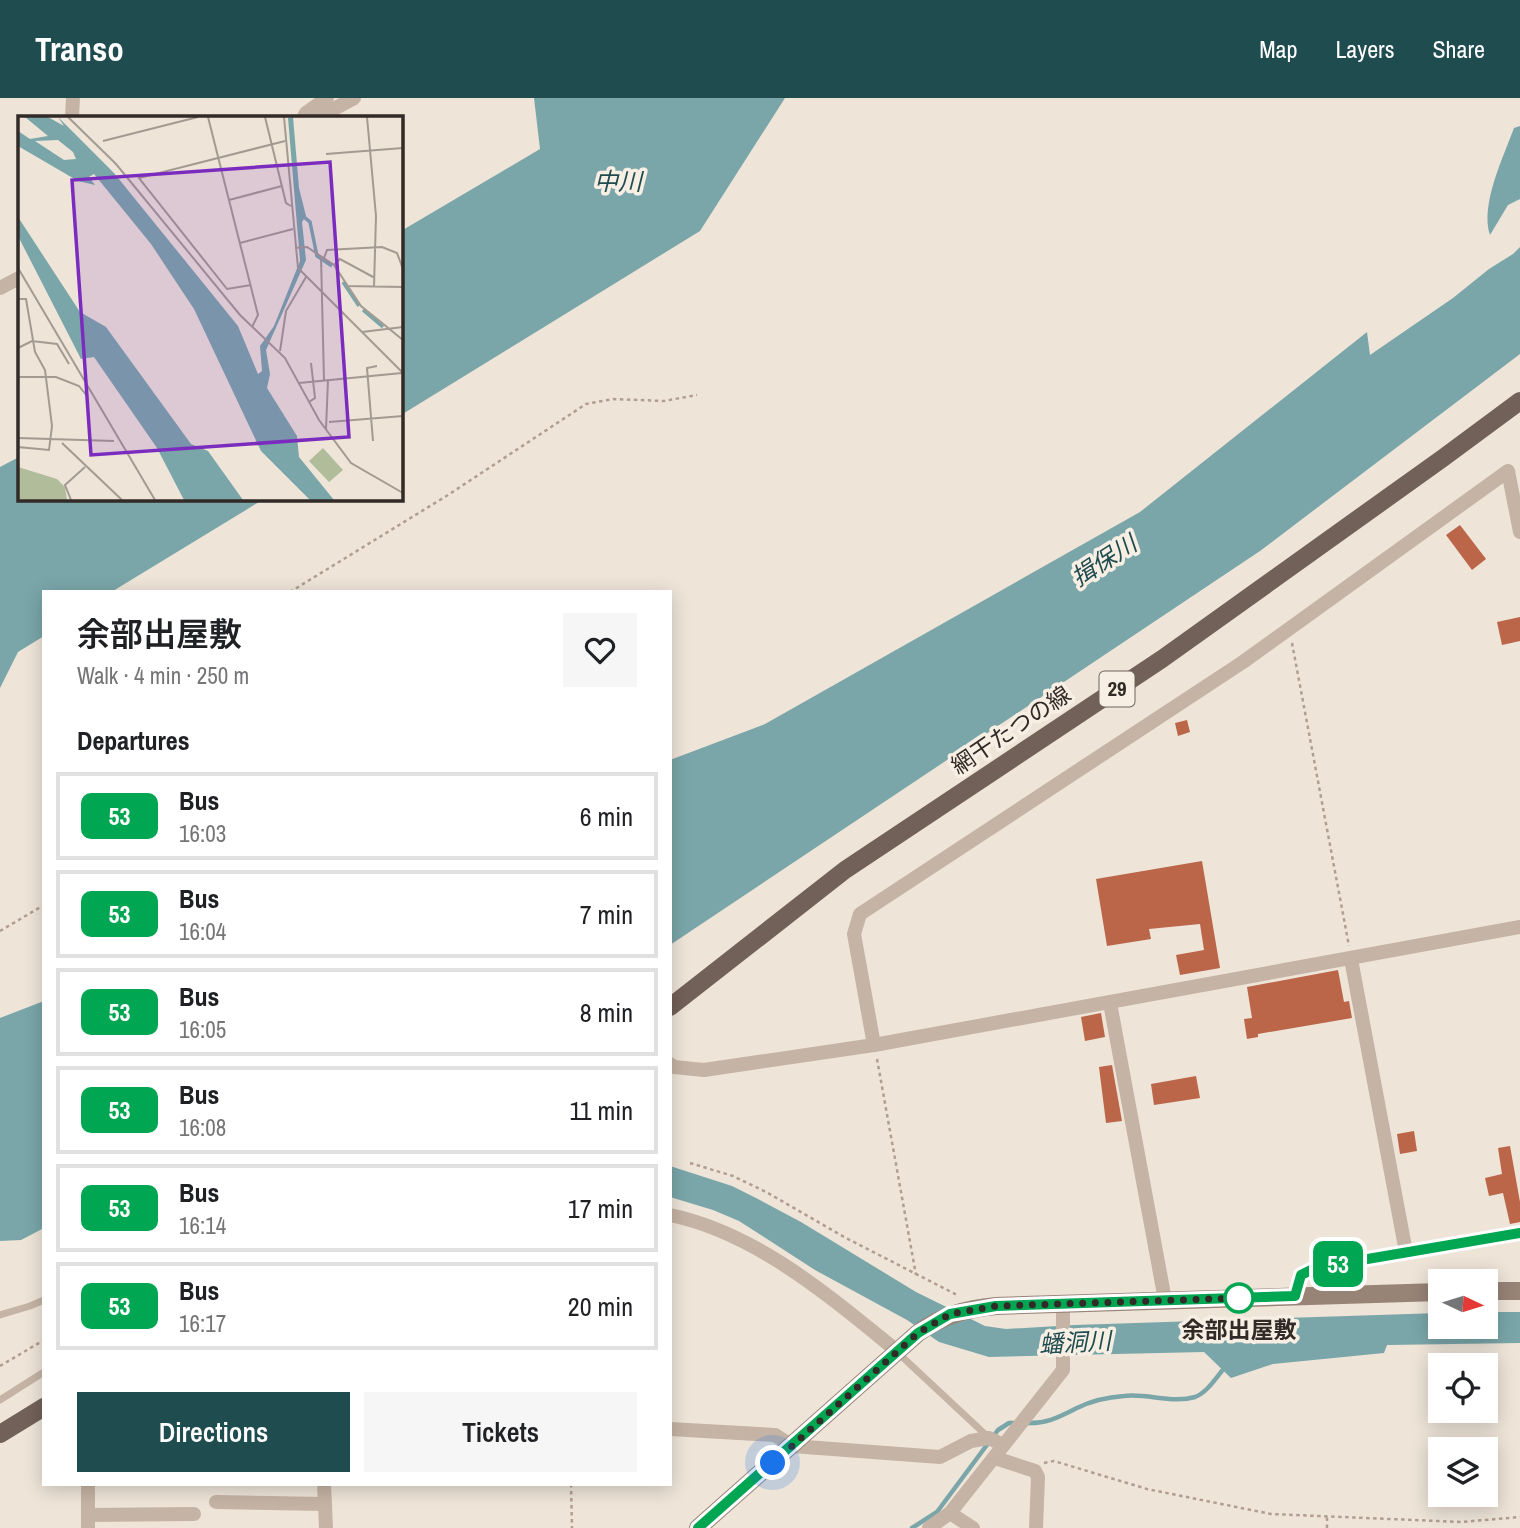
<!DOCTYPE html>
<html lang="en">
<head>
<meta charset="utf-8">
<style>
	:root { --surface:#fff; --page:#f6f6f6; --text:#202124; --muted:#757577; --line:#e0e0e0; --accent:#1f4c4f }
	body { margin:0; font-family:"Archivo Narrow","Noto Sans JP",sans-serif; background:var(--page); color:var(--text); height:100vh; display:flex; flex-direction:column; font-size:26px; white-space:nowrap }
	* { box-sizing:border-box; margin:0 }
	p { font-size:23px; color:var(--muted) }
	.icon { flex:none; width:38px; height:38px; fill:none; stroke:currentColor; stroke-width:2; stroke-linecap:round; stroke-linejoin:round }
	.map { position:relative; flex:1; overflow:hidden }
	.sheet { position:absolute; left:42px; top:492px; width:630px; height:896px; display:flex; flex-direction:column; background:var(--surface); border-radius:0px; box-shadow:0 4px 18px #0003 }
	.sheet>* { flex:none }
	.badge { padding:0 14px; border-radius:10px; font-size:24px; line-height:46px }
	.needle { width:46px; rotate:94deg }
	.tools { position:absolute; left:1428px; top:1171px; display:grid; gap:14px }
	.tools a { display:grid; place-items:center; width:70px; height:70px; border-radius:0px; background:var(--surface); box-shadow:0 4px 18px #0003; font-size:35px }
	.you { position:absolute; width:35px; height:35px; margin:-18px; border:5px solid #fff; border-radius:50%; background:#1a73e8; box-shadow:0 0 0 10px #1a73e833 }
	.map>.badge { position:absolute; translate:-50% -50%; box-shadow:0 0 0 4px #fff }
	h2 { padding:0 35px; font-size:26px; line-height:63px }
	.round { display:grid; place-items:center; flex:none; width:74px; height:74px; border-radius:0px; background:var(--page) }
	.summary { display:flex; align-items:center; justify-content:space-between; height:119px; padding:0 35px }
	h1 { font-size:33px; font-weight:600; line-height:52px }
	.action { display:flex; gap:14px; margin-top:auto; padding:14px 35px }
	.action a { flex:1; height:80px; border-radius:0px; background:var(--accent); color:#fff; font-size:28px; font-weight:600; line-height:80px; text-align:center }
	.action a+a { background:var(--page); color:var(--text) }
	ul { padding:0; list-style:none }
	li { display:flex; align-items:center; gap:21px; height:88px; margin:0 14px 10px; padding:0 21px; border:4px solid var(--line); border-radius:0px }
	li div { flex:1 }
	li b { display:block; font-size:26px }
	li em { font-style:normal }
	li .badge { min-width:77px; font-weight:700; text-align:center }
	header { display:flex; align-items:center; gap:42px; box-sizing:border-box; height:98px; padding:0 35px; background:var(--accent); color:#fff }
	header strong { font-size:33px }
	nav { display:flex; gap:38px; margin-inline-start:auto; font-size:24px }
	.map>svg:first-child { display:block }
</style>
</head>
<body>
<header>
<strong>Transo</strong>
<nav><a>Map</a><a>Layers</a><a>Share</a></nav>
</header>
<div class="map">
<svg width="1520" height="1430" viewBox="0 0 1520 1430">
	<rect width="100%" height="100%" fill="#eee4d8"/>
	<g fill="#7aa6a9">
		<polygon points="534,0 785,0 700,133 401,317 401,133 540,51"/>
		<path d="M1520 28V101L1508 107 1490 137C1480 107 1503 60 1514 30Z"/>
		<polygon points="1520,149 1520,256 1260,453 670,847 670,662 765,626 1140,414 1367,234 1370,257 1453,200 1489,171 1513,156"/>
		<polygon points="19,359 19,401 264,401 113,493 44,494 44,538 18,554 0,590 0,369"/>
		<polygon points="44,903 44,1130 21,1142 0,1143 0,920"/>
		<polygon points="670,1068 732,1088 756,1100 801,1124 916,1194 985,1228 1006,1231 1075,1227 1440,1215 1440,1228 1486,1228 1486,1214 1520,1214 1520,1245 1387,1247 1384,1255 1273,1266 1231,1280 1204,1254 989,1259 939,1244 907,1222 815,1172 739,1123 713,1112 670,1099"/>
	</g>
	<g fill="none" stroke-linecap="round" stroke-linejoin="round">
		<g stroke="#7aa6a9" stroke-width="4.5">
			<path d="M1026 1325C1047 1326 1059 1319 1077 1310 1091 1303 1109 1299 1124 1298 1147 1295 1173 1306 1195 1299 1208 1294 1217 1278 1226 1268"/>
			<polyline points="912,1430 937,1414 998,1332 1009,1325 1017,1325"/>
		</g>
	</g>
	<g fill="#bb6549">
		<polygon points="1460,427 1486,461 1472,472 1446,437"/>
		<polygon points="1520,519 1520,543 1502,547 1497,524"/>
		<polygon points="1187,622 1190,634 1178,638 1175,625"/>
		<polygon points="1202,763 1220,870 1180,877 1176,857 1204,852 1200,826 1149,831 1151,841 1107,848 1096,781"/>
		<polygon points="1338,872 1344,904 1349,903 1352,920 1258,936 1258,939 1247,941 1244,921 1252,920 1247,889"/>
		<polygon points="1101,915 1105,939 1085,943 1081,919"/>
		<polygon points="1112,967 1122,1023 1106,1025 1099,969"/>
		<polygon points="1196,978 1200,1000 1154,1007 1151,986"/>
		<polygon points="1414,1033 1417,1053 1400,1056 1397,1036"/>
		<polygon points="1510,1048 1520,1104 1520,1124 1510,1126 1503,1095 1489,1098 1485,1080 1502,1076 1498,1050"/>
	</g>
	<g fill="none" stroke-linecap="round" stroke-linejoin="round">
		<g stroke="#b09e90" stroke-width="2.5" stroke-dasharray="3.5 3.5" stroke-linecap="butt">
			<polyline points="290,494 448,397 586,306 613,301 664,303 697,297"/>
			<polyline points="1292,545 1349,848"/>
			<polyline points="0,833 44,807"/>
			<polyline points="877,961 916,1177"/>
			<polyline points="690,1065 733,1078 766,1094 846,1140 959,1198"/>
			<polyline points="0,1268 44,1242"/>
			<polyline points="1044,1365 1054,1363 1147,1391 1271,1416 1461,1424 1520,1419"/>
			<polyline points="571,1386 572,1430"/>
			<polyline points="1327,1430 1327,1419"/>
		</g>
		<g stroke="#c5b4a5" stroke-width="7">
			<polyline points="0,1217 30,1208 44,1202"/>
			<polyline points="897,1254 988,1339"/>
			<polyline points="0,1302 44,1274"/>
		</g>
		<g stroke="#c5b4a5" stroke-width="14">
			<polyline points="72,19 73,0"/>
			<polyline points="304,19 306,15 327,0"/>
			<polyline points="319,19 354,0"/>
			<polyline points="0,190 19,180"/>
			<polyline points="1351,861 1406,1154"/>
			<polyline points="1110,905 1165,1202"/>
			<polyline points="874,947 854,836 860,816 1243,564 1508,373 1520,434"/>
			<polyline points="670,966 674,969 704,972 874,947 1520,829"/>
			<path d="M670 1117C757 1135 830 1199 897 1253"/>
			<polyline points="1295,1198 1301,1177 1315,1170 1520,1135"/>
			<polyline points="670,1331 775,1337 792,1348 940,1359 971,1343 989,1340 1003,1347"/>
			<polyline points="995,1360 1035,1373 1038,1379 1036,1430"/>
			<polyline points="88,1386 88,1430"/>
			<polyline points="324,1386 326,1430"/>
			<polyline points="216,1404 325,1406"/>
			<polyline points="950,1415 973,1430"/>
			<polyline points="88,1417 194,1416"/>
			<polyline points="929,1430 950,1415 1063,1272 1063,1206"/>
		</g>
		<g stroke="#988377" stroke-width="18">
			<polyline points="1486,1193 1520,1193"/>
			<path d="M698 1430 918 1235C943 1217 966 1211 996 1208L1440 1194"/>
		</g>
		<g stroke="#726158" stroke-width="18">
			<polyline points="670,909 845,772 1162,561 1443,360 1520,303"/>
			<polyline points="0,1336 44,1309"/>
		</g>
	</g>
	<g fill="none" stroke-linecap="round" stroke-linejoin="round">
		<defs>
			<polyline id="line" points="698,1430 918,1235 950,1216 996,1208 1295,1198 1301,1177 1315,1170 1520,1135"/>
		</defs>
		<use href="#line" stroke="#fff" stroke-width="16"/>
		<use href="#line" stroke="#00a651" stroke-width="10"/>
		<polyline stroke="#322a26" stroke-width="7" stroke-dasharray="0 12.6" points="773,1365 918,1235 950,1216 996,1208 1243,1200 1239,1200"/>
	</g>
	<circle fill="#fff" stroke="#00a651" stroke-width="3.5" cx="1239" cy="1200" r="14"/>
	<g text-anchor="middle" stroke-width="7" stroke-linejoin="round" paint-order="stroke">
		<rect fill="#f7eee4" stroke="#6d655f" stroke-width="2" x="1099.5" y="573.5" width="35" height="35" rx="5"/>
		<g font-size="21" font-weight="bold" fill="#322a26">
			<text x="1117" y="598">29</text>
		</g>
		<g font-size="23" fill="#322a26" stroke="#f7eee4">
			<text transform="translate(1011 632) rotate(-34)" y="8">網干たつの線</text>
		</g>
		<g font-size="23" font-weight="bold" fill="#322a26" stroke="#f7eee4">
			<text x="1239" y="1240">余部出屋敷</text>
		</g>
		<g font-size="24" font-style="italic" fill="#1f4c4f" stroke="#f7eee4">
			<text x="618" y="92">中川</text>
			<text transform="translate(1104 463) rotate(-33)" y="8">揖保川</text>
			<text transform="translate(1075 1245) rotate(-3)" y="8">蟠洞川</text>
		</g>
	</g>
	<g transform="translate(18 18)">
		<rect width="385" height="385" fill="#eee4d8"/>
		<path d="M305 332 325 354 311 366 291 345ZM0 351 39 363 47 371 49 384H0Z" fill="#b0bc9a"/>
		<path d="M7 1H30L46 10 40 1 96 57 220 210 240 258 244 255 242 230 256 210 282 145 270 2 275 1 281 72 288 100 284 106 288 144 248 234 252 258 249 272 279 320 281 341 316 384H292L243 335 176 193 133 128 76 58 71 61 77 69 60 65 0 30V15L12 23 30 20ZM40 24 55 36 58 43 46 44 17 25ZM0 101 62 196 88 211 173 328 190 335 225 384H166L139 332 76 241 63 243 0 120Z" fill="#7aa6a9" fill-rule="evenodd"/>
		<path fill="none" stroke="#7aa6a9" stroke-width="3.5" d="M286 101 292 106 299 140 314 150M325 166 341 190M345 194 365 211"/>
		<path fill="none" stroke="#a39a91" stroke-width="2" d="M50 1 98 48 222 199 267 242 301 304 333 347 385 377M190 1 240 199 234 211M247 1 268 87 273 90M266 1 280 152 385 257M349 1 358 100 356 171M85 25 180 1M308 38 385 32M211 84 264 70M222 127 275 113M277 132 289 131 316 149 343 190 385 224M303 141 306 264M306 142 309 134 364 131 379 137 385 153M316 149 322 143 357 162M0 152 137 384M233 169 209 173 121 62 267 25M328 170 385 171M0 183H8L17 236 27 254 34 310 31 334 0 331V324M344 216 385 211M0 232 14 225 39 228 51 248M262 235 268 195 288 161M0 261H38L61 270 69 280M281 267 384 257M291 286 297 282 293 247M311 306 385 300M308 313 310 264M0 322 96 325M355 325 349 252 359 250M44 327 104 384M53 384 47 369 67 351"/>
		<path fill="#7b2cbf" fill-opacity="0.15" stroke="#7b2cbf" stroke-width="3.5" d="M312 46 331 321 73 339 54 64Z"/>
		<rect width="385" height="385" fill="none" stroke="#322a26" stroke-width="3.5"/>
	</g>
</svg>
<div class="tools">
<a><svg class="needle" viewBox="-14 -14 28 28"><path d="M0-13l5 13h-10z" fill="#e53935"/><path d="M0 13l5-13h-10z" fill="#757577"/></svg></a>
<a><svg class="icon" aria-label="locate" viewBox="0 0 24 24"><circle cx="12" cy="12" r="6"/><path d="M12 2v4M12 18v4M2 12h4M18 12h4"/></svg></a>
<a><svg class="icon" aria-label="layers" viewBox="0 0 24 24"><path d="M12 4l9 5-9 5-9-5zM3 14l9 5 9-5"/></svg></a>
</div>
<div class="you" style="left:773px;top:1365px"></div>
<b class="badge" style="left:1338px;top:1166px;background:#00a651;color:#fff">53</b>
<section class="sheet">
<div class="summary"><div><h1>余部出屋敷</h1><p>Walk · 4 min · 250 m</p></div><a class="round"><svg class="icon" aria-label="heart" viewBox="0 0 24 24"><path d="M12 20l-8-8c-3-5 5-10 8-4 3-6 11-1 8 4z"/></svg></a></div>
<h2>Departures</h2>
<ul>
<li><span class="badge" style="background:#00a651;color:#fff">53</span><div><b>Bus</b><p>16:03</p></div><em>6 min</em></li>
<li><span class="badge" style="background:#00a651;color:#fff">53</span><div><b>Bus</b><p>16:04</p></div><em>7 min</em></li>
<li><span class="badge" style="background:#00a651;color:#fff">53</span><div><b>Bus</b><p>16:05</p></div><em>8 min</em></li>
<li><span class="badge" style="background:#00a651;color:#fff">53</span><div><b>Bus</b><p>16:08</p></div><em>11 min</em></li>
<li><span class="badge" style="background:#00a651;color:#fff">53</span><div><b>Bus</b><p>16:14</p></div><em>17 min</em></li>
<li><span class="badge" style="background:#00a651;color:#fff">53</span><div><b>Bus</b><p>16:17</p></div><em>20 min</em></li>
</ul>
<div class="action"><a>Directions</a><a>Tickets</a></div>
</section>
</div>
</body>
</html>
